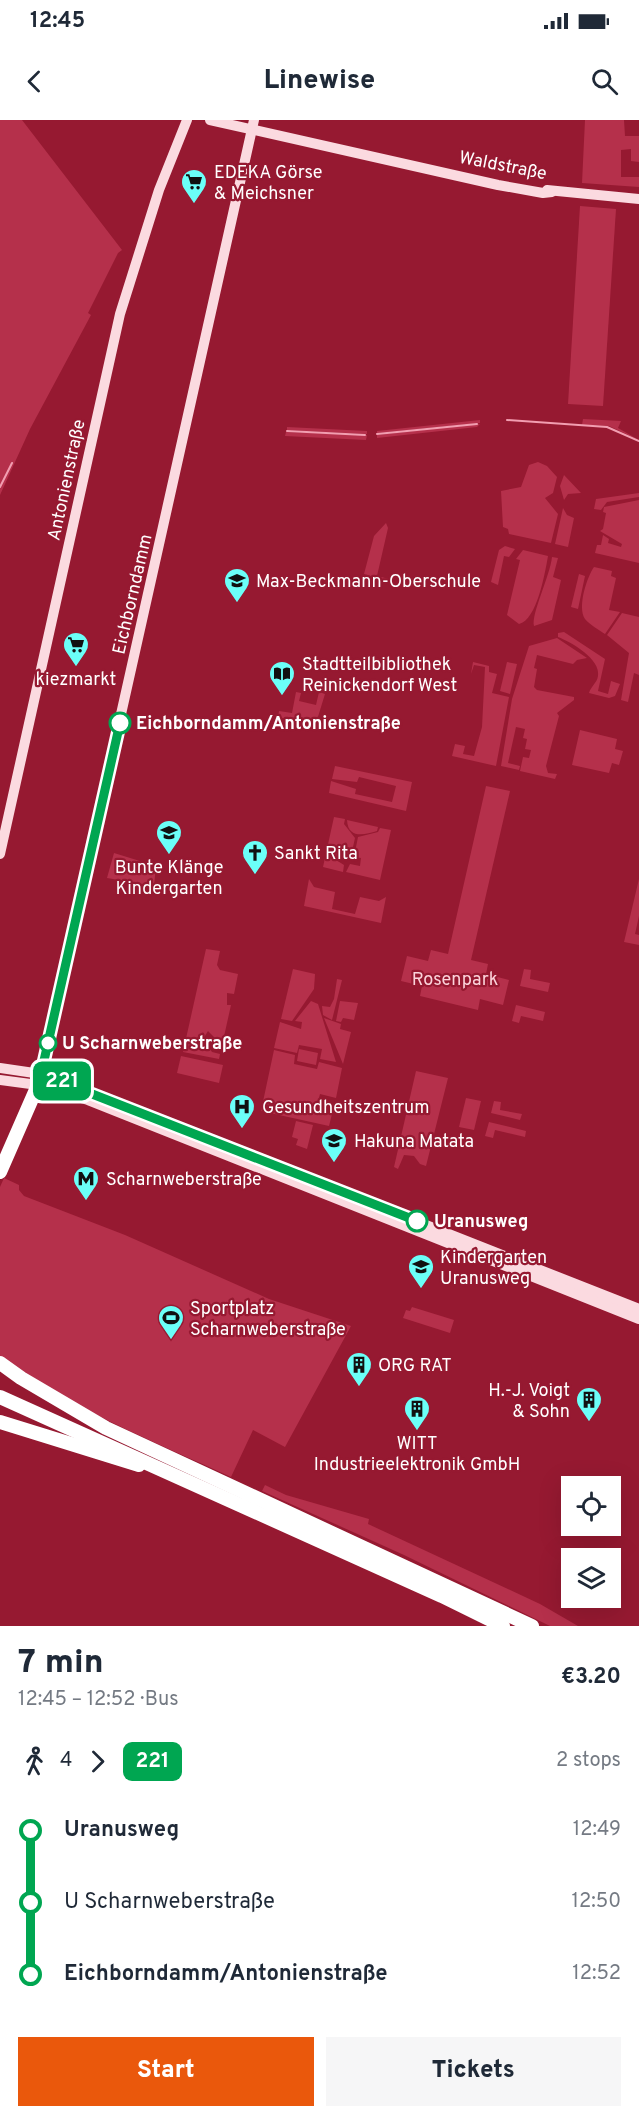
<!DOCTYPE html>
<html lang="en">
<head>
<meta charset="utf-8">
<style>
	:root { --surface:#fff; --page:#f6f6f7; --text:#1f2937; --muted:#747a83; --accent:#ea580c }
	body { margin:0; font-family:Overpass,sans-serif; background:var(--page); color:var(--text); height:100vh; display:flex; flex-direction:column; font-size:22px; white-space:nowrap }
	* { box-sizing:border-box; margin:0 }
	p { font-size:20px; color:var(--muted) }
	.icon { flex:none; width:33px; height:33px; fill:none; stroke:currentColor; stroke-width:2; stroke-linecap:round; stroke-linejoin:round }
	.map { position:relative; height:1506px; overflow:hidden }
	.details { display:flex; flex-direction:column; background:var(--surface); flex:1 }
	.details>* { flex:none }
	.badge { padding:0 12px; border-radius:9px; font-size:21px; line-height:39px }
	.fabs { position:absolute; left:561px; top:1356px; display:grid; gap:12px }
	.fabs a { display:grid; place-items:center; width:60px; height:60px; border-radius:0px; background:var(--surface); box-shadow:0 6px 24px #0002; font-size:30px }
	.map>.badge { position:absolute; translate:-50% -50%; box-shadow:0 0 0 3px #fff }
	.legs { display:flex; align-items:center; gap:9px; height:66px; padding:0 18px; font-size:20px }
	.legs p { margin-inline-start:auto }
	.headline { display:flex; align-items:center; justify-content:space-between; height:102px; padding:0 18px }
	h1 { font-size:33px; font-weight:800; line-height:45px }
	.cta { display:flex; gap:12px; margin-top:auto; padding:12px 18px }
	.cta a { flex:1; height:69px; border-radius:0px; background:var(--accent); color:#fff; font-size:24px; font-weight:800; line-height:69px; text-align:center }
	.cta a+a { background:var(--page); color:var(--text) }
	ul { padding:0 18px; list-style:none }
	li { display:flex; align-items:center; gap:21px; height:72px; font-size:22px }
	li i { display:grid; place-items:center; width:9px; height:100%; margin:0 8px; background:currentColor }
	li i::after { content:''; width:15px; height:15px; margin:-8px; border:4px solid; border-radius:50%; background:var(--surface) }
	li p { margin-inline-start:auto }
	li:first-child i { background:linear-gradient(#0000 50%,currentColor 0) }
	li:last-child i { background:linear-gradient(currentColor 50%,#0000 0) }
	.status { display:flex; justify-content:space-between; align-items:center; height:42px; padding:0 30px; background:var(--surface); direction:ltr }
	.status svg { height:16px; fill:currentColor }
	header { display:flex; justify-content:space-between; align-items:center; height:78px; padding:0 18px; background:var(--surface); font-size:27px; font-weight:800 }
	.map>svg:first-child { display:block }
</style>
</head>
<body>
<div class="status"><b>12:45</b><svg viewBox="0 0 49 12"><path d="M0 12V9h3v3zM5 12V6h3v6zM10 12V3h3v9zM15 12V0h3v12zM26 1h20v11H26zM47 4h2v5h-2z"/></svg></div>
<header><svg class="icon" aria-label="back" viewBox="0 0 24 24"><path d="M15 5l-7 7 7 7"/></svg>Linewise<svg class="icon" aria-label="search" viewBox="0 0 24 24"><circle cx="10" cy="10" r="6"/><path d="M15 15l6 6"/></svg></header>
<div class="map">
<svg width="639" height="1506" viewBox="0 0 639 1506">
	<rect width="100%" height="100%" fill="#961931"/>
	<g fill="#b5304b">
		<polygon points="0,0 22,0 122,130 118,133 88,193 91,195 30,309 0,375"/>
		<polygon points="585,0 624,0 625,16 639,16 639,42 631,41 631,29 621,30 621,57 639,57 639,67 582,63"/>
		<polygon points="580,86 616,89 603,286 568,284"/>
		<polygon points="583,299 621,301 618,308 639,320 609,306 582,305"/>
		<polygon points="480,300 480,303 377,313 377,311"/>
		<polygon points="480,304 477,307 377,318 377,315"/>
		<polygon points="287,307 367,311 367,314 287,310"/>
		<polygon points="286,312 367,315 366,320 285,316"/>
		<polygon points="538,342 547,346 557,357 553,373 545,378 558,394 551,423 509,414 508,409 503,407 501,371 521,367 529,345"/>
		<polygon points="564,355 581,373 568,374 564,380 560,366"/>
		<polygon points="639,373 639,377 607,382 601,390 594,389 596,379"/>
		<polygon points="639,380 639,443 595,433 597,425 601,425 603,415 609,419 608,423 621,427 622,424 600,411 603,409 606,393 603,392 604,387"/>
		<polygon points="563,388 567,395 574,398 568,427 555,424"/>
		<polygon points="386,403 388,408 377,456 389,459 388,461 364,454 374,416"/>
		<polygon points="505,426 515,429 509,437 504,436 498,465 491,462 499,430"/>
		<path d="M523 430 548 436C545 453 537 500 519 504L507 495 520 440 516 439Z"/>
		<path d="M552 437 558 438 553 457 561 460 552 500 534 506C531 494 550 456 552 437Z"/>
		<path d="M594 447 612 451 611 456 616 458 609 490 620 492 605 514C599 510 590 505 585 499 577 487 587 457 594 447Z"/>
		<polygon points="579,454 585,456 578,489 571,487"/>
		<polygon points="622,493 639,497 639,555 634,553 628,582 621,580 629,533 607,515"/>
		<path d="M564 512 605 539 598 571 608 574 611 561 620 564 615 576 609 578 589 573C591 566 597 563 598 556 601 539 571 522 558 517V513Z"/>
		<polygon points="557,518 587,538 577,540 573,544 537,535 534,548 537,549 534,567 537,570 574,577 574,580 557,593 559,596 546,646 548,653 557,654 555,659 520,651 523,637 529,638 531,630 525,629 527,619 523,618 525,609 516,607 508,643 520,646 519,650 501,646 512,579 529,526"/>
		<polygon points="473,542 489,546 489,552 497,554 492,573 509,577 496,646 452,636 455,624 465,626 463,634 474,636 482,607 485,547 474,545 471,554"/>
		<polygon points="507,542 517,544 510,574 500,571"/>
		<polygon points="296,572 301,573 299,581 316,585 319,572 325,574 317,600 311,604 278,597 279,591 292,593"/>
		<polygon points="580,610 617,619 615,629 623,631 619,645 612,643 609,653 572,645"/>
		<polygon points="335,646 412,662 406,691 329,673 331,661 356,669 355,674 392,682 396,666 359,657 357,662 332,659"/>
		<polygon points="486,666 510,671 471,840 488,844 486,854 509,860 503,885 480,879 478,890 420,876 422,866 401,861 407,836 428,841 431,830 448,834"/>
		<polygon points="334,697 345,699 344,704 355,718 351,736 337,736 336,740 344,745 343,752 323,747"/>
		<path d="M347 700 378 707 377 711C364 715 348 719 347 700Z"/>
		<polygon points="380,708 391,710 380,760 346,752 350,744 360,746 361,738 354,737 358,717 378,712"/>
		<polygon points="114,733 156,746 154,766 107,758"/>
		<polygon points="309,759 314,767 335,772 332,789 355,794 360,777 379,781 386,777 381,803 304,786"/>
		<polygon points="639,759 639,796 635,814 639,815 639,825 624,822"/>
		<polygon points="206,829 220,831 217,845 220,850 238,854 234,874 227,873 227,885 231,885 223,921 217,920 208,911 203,919 212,932 220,934 219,939 183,932"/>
		<polygon points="293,849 315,854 314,869 292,901 281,899"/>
		<polygon points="524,849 531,850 530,859 550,863 548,872 520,866"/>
		<polygon points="337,859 342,860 332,900 323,895 322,886 330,887 334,879"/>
		<polygon points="311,881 318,884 336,942 320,939 322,929 299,925 297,933 274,928 280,902 301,909 302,902 295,901"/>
		<polygon points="340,881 358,883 354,900 343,898 341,902 336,901"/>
		<polygon points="516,885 545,892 543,901 521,896 519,903 512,901"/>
		<polygon points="324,898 341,904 340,909 351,912 343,944"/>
		<polygon points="299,929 318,933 316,945 297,941"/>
		<polygon points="274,930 295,935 294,944 317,949 319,942 342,948 336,978 320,974 317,985 333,990 329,1006 261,991"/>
		<polygon points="181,936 223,945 219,963 177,953"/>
		<polygon points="416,951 448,958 426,1046 420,1044 414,1036 404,1035 398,1049 394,1047"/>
		<polygon points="466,978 481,981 474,1010 459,1007"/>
		<polygon points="494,981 501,982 500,990 522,994 520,1000 491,993"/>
		<polygon points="296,1001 313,1005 307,1029 296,1025 298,1019 292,1017"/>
		<polygon points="489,1002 526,1011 525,1017 495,1010 493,1018 485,1016"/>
		<path d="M4 1058 19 1065V1070L24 1076 125 1115 269 1179 351 1206 285 1327 253 1310 231 1357C153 1321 69 1288 0 1236V1067Z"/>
		<polygon points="412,1187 454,1200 450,1213 403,1198 406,1190 410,1191"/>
		<polygon points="265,1365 286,1375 369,1399 368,1404 540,1484 578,1506 550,1506 404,1435 262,1371"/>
	</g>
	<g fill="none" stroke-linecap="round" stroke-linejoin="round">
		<g stroke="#f29eb1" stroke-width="2">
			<polyline points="507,300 607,307 639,321"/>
			<polyline points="287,311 365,315"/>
			<polyline points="377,314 477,304"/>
			<polyline points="0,367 12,343"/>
		</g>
		<g stroke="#fbdae0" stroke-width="10">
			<polyline points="210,0 498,65 543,73 552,72"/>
			<polyline points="547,70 639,79"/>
			<polyline points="0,734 120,194 159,70 187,0"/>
			<polyline points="0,948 41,954 79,968 639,1189"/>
			<polyline points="0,960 38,965 88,980 639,1199"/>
			<polyline points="38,965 254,0"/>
		</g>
		<g stroke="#fff" stroke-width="14">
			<polyline points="0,1052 38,965"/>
			<polyline points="0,1243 21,1258 106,1308 532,1506"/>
			<polyline points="0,1277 442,1476 503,1506"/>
			<polyline points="0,1302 139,1345"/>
		</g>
	</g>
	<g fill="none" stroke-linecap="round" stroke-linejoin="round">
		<defs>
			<polyline id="line-1" points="120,603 41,954 417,1101"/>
		</defs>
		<use href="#line-1" stroke="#fff" stroke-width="14"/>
		<use href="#line-1" stroke="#00a651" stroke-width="9"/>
	</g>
	<defs>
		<symbol id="supermarket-pin" viewBox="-11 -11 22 30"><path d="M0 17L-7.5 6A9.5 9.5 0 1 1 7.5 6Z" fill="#6bfff8" stroke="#961931"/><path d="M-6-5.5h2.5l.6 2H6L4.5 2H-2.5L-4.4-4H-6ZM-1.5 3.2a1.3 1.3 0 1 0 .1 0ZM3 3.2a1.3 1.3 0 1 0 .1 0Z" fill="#111"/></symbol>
		<symbol id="school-pin" viewBox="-11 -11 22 30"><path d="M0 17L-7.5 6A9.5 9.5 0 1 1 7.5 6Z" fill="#6bfff8" stroke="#961931"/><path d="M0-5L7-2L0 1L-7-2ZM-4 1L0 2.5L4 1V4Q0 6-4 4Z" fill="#111"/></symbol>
		<symbol id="library-pin" viewBox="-11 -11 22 30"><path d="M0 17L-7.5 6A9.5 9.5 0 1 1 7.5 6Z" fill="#6bfff8" stroke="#961931"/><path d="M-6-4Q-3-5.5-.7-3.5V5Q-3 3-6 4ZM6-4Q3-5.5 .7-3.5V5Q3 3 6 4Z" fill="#111"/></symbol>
		<symbol id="church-pin" viewBox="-11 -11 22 30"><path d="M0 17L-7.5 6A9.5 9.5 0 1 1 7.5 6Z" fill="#6bfff8" stroke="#961931"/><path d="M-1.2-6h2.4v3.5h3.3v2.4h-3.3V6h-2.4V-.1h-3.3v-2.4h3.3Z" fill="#111"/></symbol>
		<symbol id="hospital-pin" viewBox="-11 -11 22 30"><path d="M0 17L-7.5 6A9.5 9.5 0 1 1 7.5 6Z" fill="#6bfff8" stroke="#961931"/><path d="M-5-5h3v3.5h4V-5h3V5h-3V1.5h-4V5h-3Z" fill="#111"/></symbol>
		<symbol id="metro-pin" viewBox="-11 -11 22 30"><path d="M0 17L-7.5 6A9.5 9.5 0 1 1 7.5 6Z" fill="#6bfff8" stroke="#961931"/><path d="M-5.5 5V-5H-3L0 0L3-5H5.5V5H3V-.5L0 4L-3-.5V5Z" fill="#111"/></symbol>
		<symbol id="stadium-pin" viewBox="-11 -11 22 30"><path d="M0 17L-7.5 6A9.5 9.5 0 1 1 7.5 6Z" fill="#6bfff8" stroke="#961931"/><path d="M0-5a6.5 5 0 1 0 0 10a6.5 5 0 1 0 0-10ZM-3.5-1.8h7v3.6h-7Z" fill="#111"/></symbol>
		<symbol id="building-pin" viewBox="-11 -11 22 30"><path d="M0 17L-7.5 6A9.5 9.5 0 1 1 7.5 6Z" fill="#6bfff8" stroke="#961931"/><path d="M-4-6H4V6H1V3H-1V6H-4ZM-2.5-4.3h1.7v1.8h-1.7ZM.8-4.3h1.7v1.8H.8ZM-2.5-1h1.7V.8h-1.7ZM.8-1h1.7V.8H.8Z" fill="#111"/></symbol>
	</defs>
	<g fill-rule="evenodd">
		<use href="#supermarket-pin" x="179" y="47" width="30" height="40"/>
		<use href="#school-pin" x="222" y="446" width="30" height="40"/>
		<use href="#supermarket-pin" x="61" y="510" width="30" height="40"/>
		<use href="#library-pin" x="267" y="539" width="30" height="40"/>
		<use href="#school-pin" x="154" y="698" width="30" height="40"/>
		<use href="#church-pin" x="240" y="718" width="30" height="40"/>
		<use href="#hospital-pin" x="227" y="972" width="30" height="40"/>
		<use href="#school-pin" x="319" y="1006" width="30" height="40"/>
		<use href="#metro-pin" x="71" y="1044" width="30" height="40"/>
		<use href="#school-pin" x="406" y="1132" width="30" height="40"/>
		<use href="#stadium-pin" x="156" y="1183" width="30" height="40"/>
		<use href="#building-pin" x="344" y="1230" width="30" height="40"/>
		<use href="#building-pin" x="574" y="1265" width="30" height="40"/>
		<use href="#building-pin" x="402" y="1274" width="30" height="40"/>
	</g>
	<g fill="#fff" stroke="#00a651" stroke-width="3">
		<circle cx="120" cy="603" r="10"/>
		<circle cx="48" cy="923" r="8"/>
		<circle cx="417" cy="1101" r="10"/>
	</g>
	<g text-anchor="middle" stroke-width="4.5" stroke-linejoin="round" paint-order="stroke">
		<g font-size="18" fill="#fff" stroke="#961931">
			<text transform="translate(503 45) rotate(11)" y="6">Waldstraße</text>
			<text transform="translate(66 360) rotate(-78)" y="6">Antonienstraße</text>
			<text transform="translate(132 474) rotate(-77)" y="6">Eichborndamm</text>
		</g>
		<g font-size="18" fill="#fff" stroke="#961931" text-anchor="start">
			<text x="214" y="58">EDEKA Görse<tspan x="214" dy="21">&amp; Meichsner</tspan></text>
			<text x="256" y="467">Max-Beckmann-Oberschule</text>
			<text x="302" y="550">Stadtteilbibliothek<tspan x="302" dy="21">Reinickendorf West</tspan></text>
			<text x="76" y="565" text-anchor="middle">kiezmarkt</text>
			<text x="274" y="739">Sankt Rita</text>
			<text x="169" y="753" text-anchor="middle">Bunte Klänge<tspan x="169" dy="21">Kindergarten</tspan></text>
			<text x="262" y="993">Gesundheitszentrum</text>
			<text x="354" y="1027">Hakuna Matata</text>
			<text x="106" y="1065">Scharnweberstraße</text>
			<text x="440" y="1143">Kindergarten<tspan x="440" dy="21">Uranusweg</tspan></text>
			<text x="190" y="1194">Sportplatz<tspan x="190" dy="21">Scharnweberstraße</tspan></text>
			<text x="378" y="1251">ORG RAT</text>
			<text x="570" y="1276" text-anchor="end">H.-J. Voigt<tspan x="570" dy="21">&amp; Sohn</tspan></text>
			<text x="417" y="1329" text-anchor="middle">WITT<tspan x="417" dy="21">Industrieelektronik GmbH</tspan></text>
		</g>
		<g font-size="18" font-weight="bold" fill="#fff" stroke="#961931" text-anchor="start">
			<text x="136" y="609">Eichborndamm/Antonienstraße</text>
			<text x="62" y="929">U Scharnweberstraße</text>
			<text x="434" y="1107">Uranusweg</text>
		</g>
		<g font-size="18" fill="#fbd3db" stroke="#961931">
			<text x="455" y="865">Rosenpark</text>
		</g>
	</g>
</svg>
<div class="fabs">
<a><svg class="icon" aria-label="locate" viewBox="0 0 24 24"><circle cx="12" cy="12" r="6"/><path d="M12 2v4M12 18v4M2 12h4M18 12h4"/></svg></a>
<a><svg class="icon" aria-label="layers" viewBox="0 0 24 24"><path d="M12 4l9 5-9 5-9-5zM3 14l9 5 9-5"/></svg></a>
</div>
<b class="badge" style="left:62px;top:961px;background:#00a651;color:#fff">221</b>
</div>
<section class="details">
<div class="headline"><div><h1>7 min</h1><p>12:45 – 12:52 · Bus</p></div><b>€3.20</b></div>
<div class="legs"><svg class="icon" aria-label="walk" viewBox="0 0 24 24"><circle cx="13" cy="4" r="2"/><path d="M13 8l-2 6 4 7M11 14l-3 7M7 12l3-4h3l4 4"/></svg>4<svg class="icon" aria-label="forward" viewBox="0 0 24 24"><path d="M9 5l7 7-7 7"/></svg><b class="badge" style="background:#00a651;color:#fff">221</b><p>2 stops</p></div>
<ul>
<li><i style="color:#00a651"></i><b>Uranusweg</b><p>12:49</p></li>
<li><i style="color:#00a651"></i><span>U Scharnweberstraße</span><p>12:50</p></li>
<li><i style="color:#00a651"></i><b>Eichborndamm/Antonienstraße</b><p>12:52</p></li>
</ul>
<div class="cta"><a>Start</a><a>Tickets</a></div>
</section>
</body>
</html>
